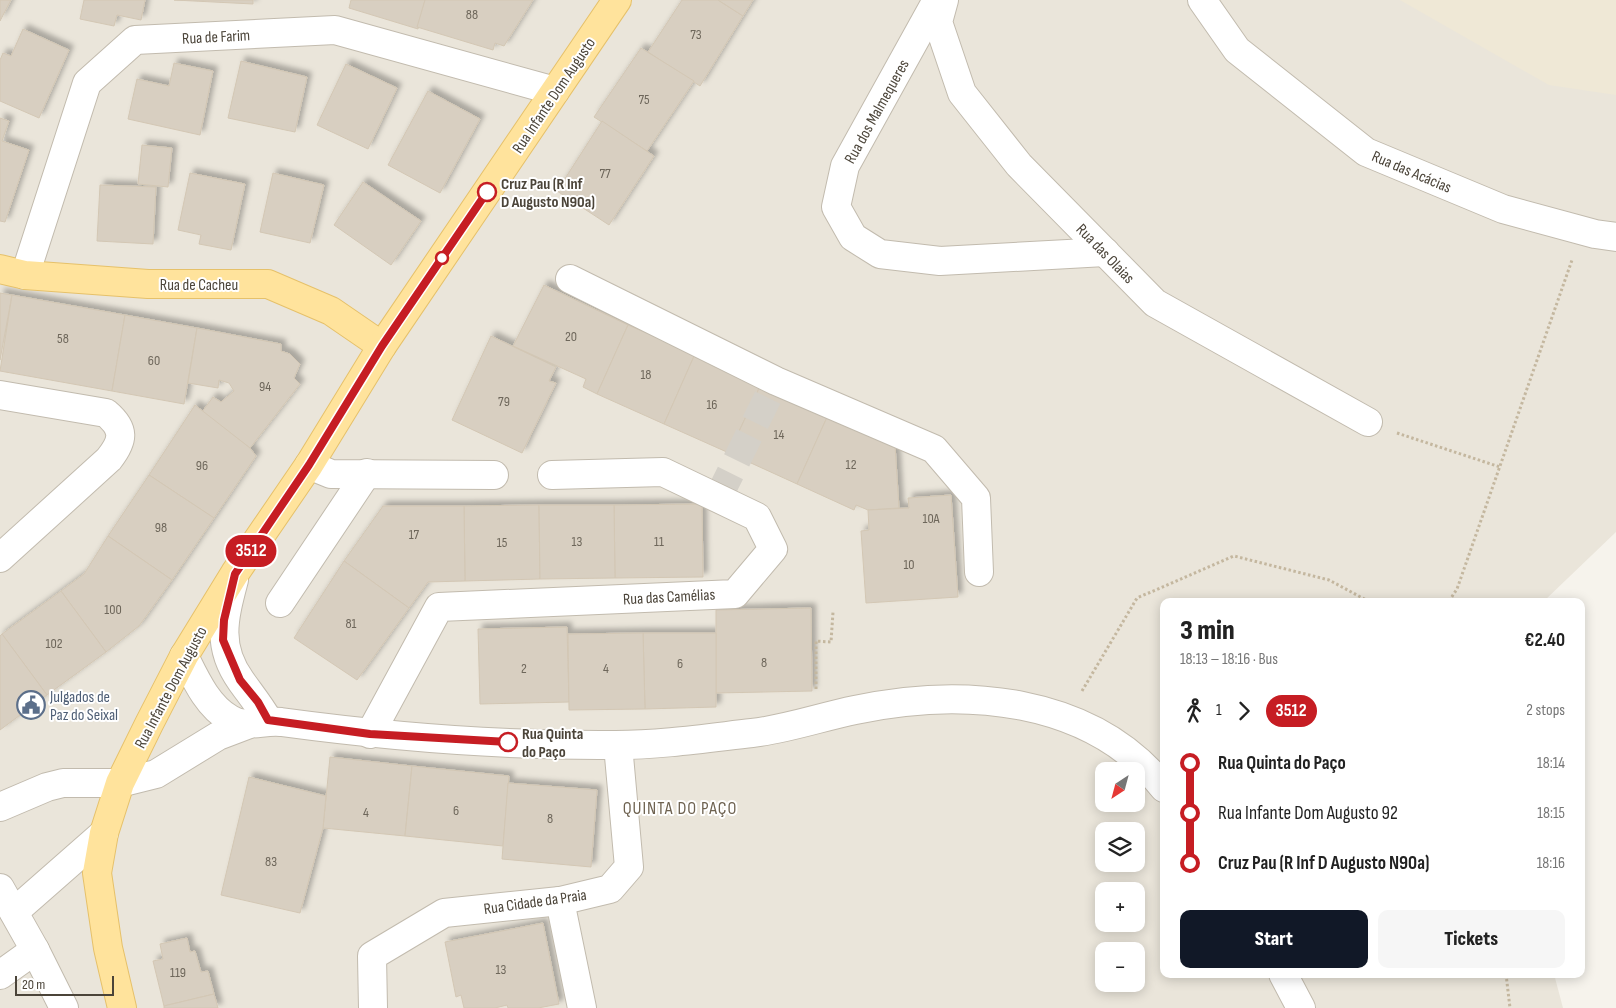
<!DOCTYPE html>
<html lang="en">
<head>
<meta charset="utf-8">
<style>
	:root { --surface:#fff; --page:#f6f6f6; --text:#222; --muted:#767676; --accent:#111827 }
	body { margin:0; font-family:"Sofia Sans Condensed",sans-serif; background:var(--page); color:var(--text); height:100vh; display:flex; flex-direction:column; font-size:19px; white-space:nowrap }
	* { box-sizing:border-box; margin:0 }
	p { font-size:16px; color:var(--muted) }
	.icon { flex:none; width:28px; height:28px; fill:none; stroke:currentColor; stroke-width:2; stroke-linecap:round; stroke-linejoin:round }
	.map { position:relative; flex:1; overflow:hidden }
	.side { position:absolute; left:1160px; top:598px; width:425px; height:380px; display:flex; flex-direction:column; background:var(--surface); border-radius:10px; box-shadow:0 2px 12px #0003 }
	.side>* { flex:none }
	.badge { padding:0 10px; border-radius:16px; font-size:18px; line-height:32px }
	.needle { width:32px; rotate:216deg }
	.tools { position:absolute; left:1095px; top:762px; display:grid; gap:10px }
	.tools a { display:grid; place-items:center; width:50px; height:50px; border-radius:10px; background:var(--surface); box-shadow:0 2px 12px #0003; font-size:25px }
	.scale { position:absolute; left:15px; bottom:12px; width:99px; box-sizing:border-box; padding-left:5px; border:2px solid #4b4439; border-top:0; font-size:14px; line-height:18px; white-space:nowrap; color:#4b4439; -webkit-text-stroke:4px #fff; paint-order:stroke }
	.map>.badge { position:absolute; translate:-50% -50%; box-shadow:0 0 0 2px #fff }
	.legs { display:flex; align-items:center; gap:8px; height:55px; padding:0 20px; font-size:16px }
	.legs p { margin-inline-start:auto }
	.head { display:flex; align-items:center; justify-content:space-between; height:85px; padding:0 20px }
	h1 { font-size:28px; font-weight:800; line-height:38px }
	.cta { display:flex; gap:10px; margin-top:auto; padding:10px 20px }
	.cta a { flex:1; height:58px; border-radius:10px; background:var(--accent); color:#fff; font-size:20px; font-weight:800; line-height:58px; text-align:center }
	.cta a+a { background:var(--page); color:var(--text) }
	ul { padding:0 20px; list-style:none }
	li { display:flex; align-items:center; gap:18px; height:50px; font-size:19px }
	li i { display:grid; place-items:center; width:8px; height:100%; margin:0 6px; background:currentColor }
	li i::after { content:''; width:12px; height:12px; margin:-6px; border:4px solid; border-radius:50%; background:var(--surface) }
	li p { margin-inline-start:auto }
	li:first-child i { background:linear-gradient(#0000 50%,currentColor 0) }
	li:last-child i { background:linear-gradient(currentColor 50%,#0000 0) }
	.map>svg:first-child { display:block }
</style>
</head>
<body>
<div class="map">
<svg width="1616" height="1008" viewBox="0 0 1616 1008">
	<defs>
		<filter id="shadow"><feDropShadow dx="4.5" dy="-4.5" stdDeviation="2.5" flood-color="#0004"/></filter>
	</defs>
	<rect width="100%" height="100%" fill="#f6f3ec"/>
	<path fill="#eae5da" fill-rule="evenodd" d="M0 0H1616V532L1544 601H1164V974H1554L1563 1008H0ZM1104 771H1136V804H1104ZM1104 831H1136V864H1104ZM1104 891H1136V924H1104ZM1104 951H1136V984H1104Z"/>
	<polygon fill="#efe8d6" points="1400,0 1616,0 1616,95 1549,85"/>
	<g fill="#d8cfc1" stroke="#d3c7b4" filter="url(#shadow)">
		<polygon points="0,0 11,0 0,21"/>
		<polygon points="84,0 145,0 141,20 117,15 114,26 80,19"/>
		<polygon points="174,0 253,0 253,4"/>
		<polygon points="351,0 425,0 418,29 349,8"/>
		<polygon points="425,0 533,0 504,46 495,43 493,50 417,27"/>
		<polygon points="682,0 718,0 743,16 700,86 648,52"/>
		<polygon points="718,0 753,0 743,16"/>
		<polygon points="23,29 69,50 39,118 0,101 0,60 3,53 11,56"/>
		<polygon points="641,48 694,81 647,151 594,117"/>
		<polygon points="241,61 307,77 295,132 228,118"/>
		<polygon points="174,63 213,71 200,135 128,119 137,79 169,86"/>
		<polygon points="346,64 397,88 368,149 317,125"/>
		<polygon points="428,91 480,119 440,193 388,165"/>
		<polygon points="0,118 9,121 2,141 29,150 5,222 0,221"/>
		<polygon points="602,121 654,156 609,225 557,191"/>
		<polygon points="142,145 172,148 168,187 138,184"/>
		<polygon points="190,173 245,184 231,250 199,244 201,235 178,230"/>
		<polygon points="273,173 324,185 310,243 260,232"/>
		<polygon points="363,182 421,221 391,265 334,225"/>
		<polygon points="100,185 156,187 153,244 97,241"/>
		<polygon points="544,285 628,325 597,394 583,387 586,379 513,346"/>
		<polygon points="0,293 12,295 0,360"/>
		<polygon points="12,295 125,315 112,391 0,371"/>
		<polygon points="125,315 197,328 184,404 112,391"/>
		<polygon points="628,325 695,354 664,424 597,394"/>
		<polygon points="197,328 281,344 281,351 290,354 300,364 294,378 300,384 250,448 202,412 213,397 221,402 234,391 229,383 219,380 218,388 188,383"/>
		<polygon points="491,336 556,367 549,381 556,383 522,453 452,420"/>
		<polygon points="695,354 761,384 729,453 664,424"/>
		<polygon points="761,384 828,415 797,484 729,453"/>
		<polygon points="195,405 250,448 256,456 214,518 149,475"/>
		<polygon points="828,415 895,445 899,508 868,510 856,505 854,510 797,484"/>
		<polygon points="149,475 214,518 172,580 108,536"/>
		<polygon points="951,495 958,597 866,603 861,531 869,530 868,510 909,508 908,498"/>
		<polygon points="702,504 703,577 615,578 614,505"/>
		<polygon points="539,505 540,579 465,581 464,506"/>
		<polygon points="539,505 614,505 615,578 540,579"/>
		<polygon points="383,506 464,506 465,581 428,582 409,608 344,561"/>
		<polygon points="108,536 172,580 139,626 106,652 61,591 84,574"/>
		<polygon points="344,561 409,608 357,680 294,638"/>
		<polygon points="61,591 106,652 47,695 2,634"/>
		<polygon points="811,608 812,691 716,693 716,610"/>
		<polygon points="567,627 569,702 480,704 478,629"/>
		<polygon points="643,633 716,633 716,707 645,709"/>
		<polygon points="643,633 645,709 569,710 568,634"/>
		<polygon points="2,634 47,695 0,730 0,636"/>
		<polygon points="330,757 412,766 405,836 323,828"/>
		<polygon points="412,766 509,776 503,846 405,836"/>
		<polygon points="249,777 326,796 323,828 300,913 221,895"/>
		<polygon points="508,783 597,790 591,867 502,859"/>
		<polygon points="543,923 559,1004 538,1008 508,1008 507,1005 495,1008 464,1008 461,995 456,997 445,942"/>
		<polygon points="187,938 190,952 195,951 201,972 208,971 214,994 164,1006 153,961 163,959 160,944"/>
		<polygon points="214,994 218,1008 164,1008 164,1006"/>
	</g>
	<g fill="none" stroke-linecap="round" stroke-linejoin="round">
		<polyline stroke="#d4d0c8" stroke-width="28" stroke-dasharray="28 14" stroke-linecap="butt" points="718,498 776,381"/>
		<defs>
			<g id="minor">
				<polyline points="937,0 845,166 836,207 853,237 880,254 940,261 1105,252"/>
				<polyline points="944,0 938,22 962,93 1019,165 1155,303 1368,422"/>
				<polyline points="1202,0 1237,50 1366,152 1503,209 1595,234 1616,237"/>
				<polyline points="25,275 87,83 135,40 335,30 555,91"/>
				<polyline points="570,279 776,381 934,449 976,498 979,572"/>
				<path d="M0 395 106 413C125 429 124 440 109 459L0 558"/>
				<polyline points="309,465 331,474 494,475"/>
				<path d="M234 580C224 618 216 646 241 681 251 695 260 706 268 720"/>
				<polyline points="280,603 367,473"/>
				<path d="M184 656C195 678 207 706 230 719 245 729 263 720 281 722 392 737 504 746 616 745 661 745 708 738 752 733 787 729 821 717 855 710 962 687 1091 696 1164 788"/>
				<polyline points="370,734 439,607 735,594 773,549 757,517 663,472 552,475"/>
				<polyline points="0,807 47,787 63,783 120,783 156,774 218,736 247,725"/>
				<polyline points="0,888 35,950 64,1008"/>
				<polyline points="560,901 582,1008"/>
				<polyline points="14,912 104,833"/>
				<polyline points="1283,974 1301,1008"/>
				<polyline points="0,975 35,950"/>
				<polyline points="373,1008 372,956 444,913 560,901 610,889 629,867 618,745"/>
			</g>
			<g id="major">
				<polyline points="0,269 25,275 148,284 268,284 331,311 382,346"/>
				<polyline points="122,1008 108,948 97,873 104,833 120,783 149,724 184,656 235,573 309,465 382,346 617,0"/>
			</g>
		</defs>
		<use href="#minor" stroke="#c2bbae" stroke-width="30"/>
		<use href="#major" stroke="#e6c16a" stroke-width="30"/>
		<g stroke="#c4b79f" stroke-width="3" stroke-dasharray="2.5 2.5" stroke-linecap="butt">
			<polyline points="1397,433 1500,467"/>
			<polyline points="1449,601 1457,589 1572,260"/>
			<polyline points="816,689 816,641 831,642 833,612"/>
			<polyline points="1082,691 1137,598 1234,556 1329,580 1368,601"/>
			<polyline points="1506,974 1510,1008"/>
		</g>
		<use href="#minor" stroke="#fff" stroke-width="28"/>
		<use href="#major" stroke="#ffe39c" stroke-width="28"/>
	</g>
	<g fill="none" stroke-linecap="round" stroke-linejoin="round">
		<defs>
			<polyline id="line-1" points="487,192 382,346 309,465 235,574 224,620 223,640 240,680 258,702 268,720 370,734 508,742"/>
		</defs>
		<use href="#line-1" stroke="#fff" stroke-width="11"/>
		<use href="#line-1" stroke="#c61d23" stroke-width="8"/>
	</g>
	<defs>
		<symbol id="civic-ring" viewBox="-11 -11 22 22"><circle r="9.5" fill="#fff" stroke="#5c6f8a" stroke-width="1.5"/><path d="M-.6-6.5H3V-4.5H.6V-3L4-1V1h2V6H-6V1h2V-1L-.6-3ZM-1.2 2.5V6h2.4V2.5Z" fill="#5c6f8a"/></symbol>
	</defs>
	<g fill-rule="evenodd">
		<use href="#civic-ring" x="15" y="689" width="32" height="32"/>
	</g>
	<g fill="#fff" stroke="#c61d23" stroke-width="2.5">
		<circle cx="487" cy="192" r="9"/>
		<circle cx="442" cy="258" r="6"/>
		<circle cx="508" cy="742" r="9"/>
	</g>
	<g text-anchor="middle" stroke-width="4" stroke-linejoin="round" paint-order="stroke">
		<g font-size="14" fill="#6e675b">
			<text x="472" y="19">88</text>
			<text x="696" y="39">73</text>
			<text x="644" y="104">75</text>
			<text x="605" y="178">77</text>
			<text x="571" y="341">20</text>
			<text x="63" y="343">58</text>
			<text x="154" y="365">60</text>
			<text x="646" y="379">18</text>
			<text x="265" y="391">94</text>
			<text x="504" y="406">79</text>
			<text x="712" y="409">16</text>
			<text x="779" y="439">14</text>
			<text x="851" y="469">12</text>
			<text x="202" y="470">96</text>
			<text x="931" y="523">10A</text>
			<text x="161" y="532">98</text>
			<text x="414" y="539">17</text>
			<text x="577" y="546">13</text>
			<text x="659" y="546">11</text>
			<text x="502" y="547">15</text>
			<text x="909" y="569">10</text>
			<text x="113" y="614">100</text>
			<text x="351" y="628">81</text>
			<text x="54" y="648">102</text>
			<text x="764" y="667">8</text>
			<text x="680" y="668">6</text>
			<text x="524" y="673">2</text>
			<text x="606" y="673">4</text>
			<text x="456" y="815">6</text>
			<text x="366" y="817">4</text>
			<text x="550" y="823">8</text>
			<text x="271" y="866">83</text>
			<text x="501" y="974">13</text>
			<text x="178" y="977">119</text>
		</g>
		<g font-size="16" fill="#4b4439" stroke="#fff">
			<text transform="translate(216 36) rotate(-3)" y="6">Rua de Farim</text>
			<text transform="translate(553 95) rotate(-56)" y="6">Rua Infante Dom Augusto</text>
			<text transform="translate(876 111) rotate(-61)" y="6">Rua dos Malmequeres</text>
			<text transform="translate(1412 171) rotate(23)" y="6">Rua das Acácias</text>
			<text transform="translate(1106 253) rotate(46)" y="6">Rua das Olaias</text>
			<text x="199" y="290">Rua de Cacheu</text>
			<text transform="translate(669 596) rotate(-3)" y="6">Rua das Camélias</text>
			<text transform="translate(170 687) rotate(-62)" y="6">Rua Infante Dom Augusto</text>
			<text transform="translate(535 901) rotate(-8)" y="6">Rua Cidade da Praia</text>
		</g>
		<g font-size="16" font-weight="bold" fill="#4b4439" stroke="#fff" text-anchor="start">
			<text x="501" y="189">Cruz Pau (R Inf<tspan x="501" dy="18">D Augusto N90a)</tspan></text>
			<text x="522" y="739">Rua Quinta<tspan x="522" dy="18">do Paço</tspan></text>
		</g>
		<g font-size="16" fill="#4e5e75" stroke="#fff" text-anchor="start">
			<text x="50" y="702">Julgados de<tspan x="50" dy="18">Paz do Seixal</tspan></text>
		</g>
		<g font-size="18" letter-spacing="1" fill="#6e6250" stroke="#fff">
			<text x="680" y="814">QUINTA DO PAÇO</text>
		</g>
	</g>
</svg>
<div class="tools">
<a><svg class="needle" viewBox="-14 -14 28 28"><path d="M0-13l5 13h-10z" fill="#e53935"/><path d="M0 13l5-13h-10z" fill="#767676"/></svg></a>
<a><svg class="icon" aria-label="layers" viewBox="0 0 24 24"><path d="M12 4l9 5-9 5-9-5zM3 14l9 5 9-5"/></svg></a>
<a>+</a>
<a>−</a>
</div>
<div class="scale">20 m</div>
<b class="badge" style="left:251px;top:551px;background:#c61d23;color:#fff">3512</b>
<section class="side">
<div class="head"><div><h1>3 min</h1><p>18:13 – 18:16 · Bus</p></div><b>€2.40</b></div>
<div class="legs"><svg class="icon" aria-label="walk" viewBox="0 0 24 24"><circle cx="13" cy="4" r="2"/><path d="M13 8l-2 6 4 7M11 14l-3 7M7 12l3-4h3l4 4"/></svg>1<svg class="icon" aria-label="forward" viewBox="0 0 24 24"><path d="M9 5l7 7-7 7"/></svg><b class="badge" style="background:#c61d23;color:#fff">3512</b><p>2 stops</p></div>
<ul>
<li><i style="color:#c61d23"></i><b>Rua Quinta do Paço</b><p>18:14</p></li>
<li><i style="color:#c61d23"></i><span>Rua Infante Dom Augusto 92</span><p>18:15</p></li>
<li><i style="color:#c61d23"></i><b>Cruz Pau (R Inf D Augusto N90a)</b><p>18:16</p></li>
</ul>
<div class="cta"><a>Start</a><a>Tickets</a></div>
</section>
</div>
</body>
</html>
